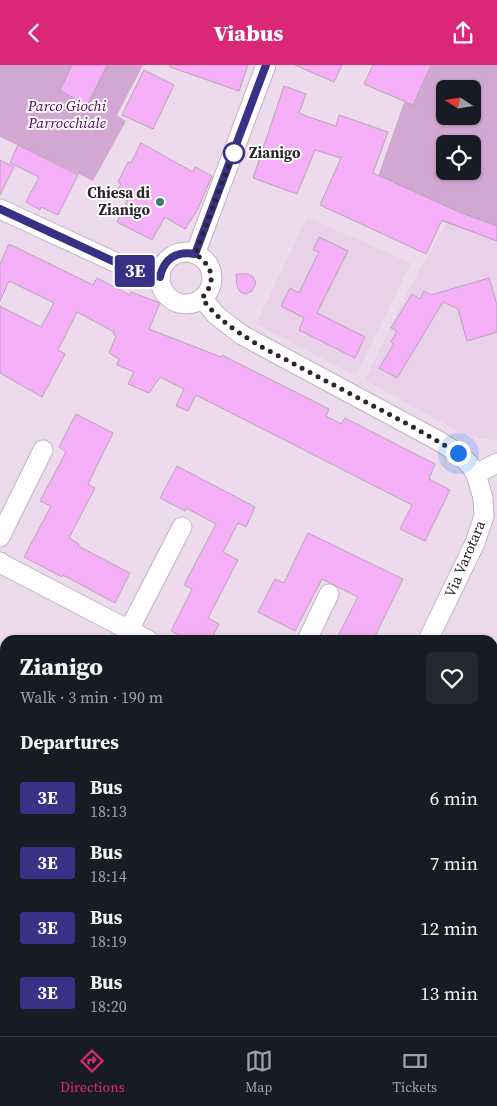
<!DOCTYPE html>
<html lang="en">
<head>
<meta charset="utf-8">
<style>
	:root { --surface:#171b24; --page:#242831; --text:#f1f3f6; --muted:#9ea1a6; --line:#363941; --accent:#db2777 }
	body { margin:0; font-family:"Source Serif 4",serif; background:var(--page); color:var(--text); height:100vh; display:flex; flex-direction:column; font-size:19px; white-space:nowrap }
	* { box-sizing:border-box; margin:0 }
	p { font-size:16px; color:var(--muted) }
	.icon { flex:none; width:28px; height:28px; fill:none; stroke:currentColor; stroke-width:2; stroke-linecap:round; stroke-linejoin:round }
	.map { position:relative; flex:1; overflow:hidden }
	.side { position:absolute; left:0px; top:570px; width:498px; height:401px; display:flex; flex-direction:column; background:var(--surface); border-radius:15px 15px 0 0; box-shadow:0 1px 4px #0004 }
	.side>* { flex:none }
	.badge { padding:0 10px; border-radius:4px; font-size:18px; line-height:32px }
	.needle { width:32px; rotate:282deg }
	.fabs { position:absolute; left:436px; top:15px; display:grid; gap:10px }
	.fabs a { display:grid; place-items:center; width:45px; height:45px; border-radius:8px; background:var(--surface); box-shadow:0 1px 4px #0004; font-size:25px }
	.you { position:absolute; width:25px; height:25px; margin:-12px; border:4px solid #fff; border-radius:50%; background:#1a73e8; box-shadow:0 0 0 8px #1a73e833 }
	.map>.badge { position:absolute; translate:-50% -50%; box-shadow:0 0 0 2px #fff }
	h2 { padding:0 20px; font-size:19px; line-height:45px }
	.round { display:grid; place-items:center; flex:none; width:52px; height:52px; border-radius:8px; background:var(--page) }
	.head { display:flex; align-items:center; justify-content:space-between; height:85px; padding:0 20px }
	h1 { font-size:24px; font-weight:800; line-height:38px }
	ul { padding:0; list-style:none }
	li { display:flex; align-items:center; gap:15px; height:65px; padding:0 20px }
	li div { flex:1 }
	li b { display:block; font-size:19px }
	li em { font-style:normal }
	li .badge { min-width:55px; font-weight:700; text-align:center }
	header { display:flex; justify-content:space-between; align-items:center; height:65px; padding:0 20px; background:var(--accent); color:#fff; font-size:22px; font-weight:800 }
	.tab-bar { display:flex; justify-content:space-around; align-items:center; height:70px; border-top:1px solid var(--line); background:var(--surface); font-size:14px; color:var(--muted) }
	.tab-bar a { display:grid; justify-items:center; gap:2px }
	.tab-bar .active { color:var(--accent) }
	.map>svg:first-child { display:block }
</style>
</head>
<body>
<header><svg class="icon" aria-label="back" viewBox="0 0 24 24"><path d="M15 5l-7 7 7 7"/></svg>Viabus<svg class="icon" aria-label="share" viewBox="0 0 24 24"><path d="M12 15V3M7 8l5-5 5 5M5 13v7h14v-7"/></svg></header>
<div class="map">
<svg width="497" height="971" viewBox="0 0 497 971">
	<rect width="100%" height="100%" fill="#eddbed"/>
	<g fill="#ead1ea">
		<polygon points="307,152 411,198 356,311 256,259"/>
		<polygon points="446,158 497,176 497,375 485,374 465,370 365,315 407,228"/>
	</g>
	<g fill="#d2a8d3" fill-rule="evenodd">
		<polygon points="0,0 143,0 117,50 126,56 93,116 0,72"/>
		<path d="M420 0H497V176L441 156 377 114 402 43ZM445 24H472V51H445ZM445 79H472V106H445Z"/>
	</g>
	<g fill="#f5b0f7" stroke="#b7a5b7">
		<polygon points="72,0 107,0 87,41 60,25"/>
		<polygon points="170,0 248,0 239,26 170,2"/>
		<polygon points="295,0 342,0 334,17"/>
		<polygon points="373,0 431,0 413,40 364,19"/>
		<polygon points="144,5 174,20 153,64 122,50"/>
		<polygon points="284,21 306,29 299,48 309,52 336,61 339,50 388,67 373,108 459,147 497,161 497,176 442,155 426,189 320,140 341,93 315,85 297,129 253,113"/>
		<polygon points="141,78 193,107 195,102 212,111 197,146 185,164 165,152 152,175 117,157 130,130 118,124 121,119 118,117 128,97 131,98"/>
		<polygon points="18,80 78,110 58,150 41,142 40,145 26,137 39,112 10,98"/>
		<polygon points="0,95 14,102 0,130"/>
		<polygon points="319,172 348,186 317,248 365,272 355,293 299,265 304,253 281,241 290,223 299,228 319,187 313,185"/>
		<polygon points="9,179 93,220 97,213 130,230 131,227 160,238 149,264 221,292 222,290 329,344 326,351 341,359 345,353 435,399 429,414 450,425 425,476 400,464 412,440 196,330 188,346 176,341 184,324 160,312 149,328 128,319 134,307 117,300 119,294 109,288 116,271 113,269 114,267 77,247 58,285 65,289 42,332 0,308 0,241 41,262 54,238 9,216 0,236 0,199"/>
		<polygon points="236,209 248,209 253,212 256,218 252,226 246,229 240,227 237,221"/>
		<polygon points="489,213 497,240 497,267 467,276 458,244 443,237 397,313 379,303 394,279 391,277 397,266 391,263 412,229 420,234 424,226 431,230"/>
		<polygon points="76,349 113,368 88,419 95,423 69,473 79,479 78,481 130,508 115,538 63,510 62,512 24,492 51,441 40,436 66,387 59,382"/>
		<polygon points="177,401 255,442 246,462 238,458 223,487 238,495 208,553 219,559 211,575 190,575 171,566 192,524 184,520 216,459 186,443 185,446 160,433"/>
		<polygon points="308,468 403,514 373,575 336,575 358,532 322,514 295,566 258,547 275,514 284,518"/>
	</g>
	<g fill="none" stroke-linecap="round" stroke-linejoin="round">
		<defs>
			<g id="minor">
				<polyline points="0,144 130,204 160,212"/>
				<circle cx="186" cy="213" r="26"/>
				<polyline points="195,189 266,0"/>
				<polyline points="202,233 216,250 242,270 437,375 458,388 470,400 476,409 483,433 484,451 475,478 428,575"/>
				<polyline points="476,409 497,398"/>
				<polyline points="0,472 43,385"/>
				<polyline points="0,497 4,500 148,575"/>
				<polyline points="129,565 182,462"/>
				<polyline points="307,575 329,529"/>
				<polyline points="492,914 497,915"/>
			</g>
		</defs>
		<use href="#minor" stroke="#c3b2c3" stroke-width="21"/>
		<polyline stroke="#918491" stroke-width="3" stroke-dasharray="1 4" stroke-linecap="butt" points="231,971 233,966"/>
		<use href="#minor" stroke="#fff" stroke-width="19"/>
	</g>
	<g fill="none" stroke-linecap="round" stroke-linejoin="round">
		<defs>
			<path id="line" d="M0 144 130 204 160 212C164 193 177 186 195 189L266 0"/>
		</defs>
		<use href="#line" stroke="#fff" stroke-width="11"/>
		<use href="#line" stroke="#393185" stroke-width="8"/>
		<path stroke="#2d262d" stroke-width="5" stroke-dasharray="0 9" d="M234 88 236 82 195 189C213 201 217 216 202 233 216 254 239 268 260 281L415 363 458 388"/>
	</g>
	<circle fill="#fff" stroke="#393185" stroke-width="2.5" cx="234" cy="88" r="10"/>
	<circle fill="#37796a" stroke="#fff" stroke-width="2" cx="160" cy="137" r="5"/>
	<g text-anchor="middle" stroke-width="4" stroke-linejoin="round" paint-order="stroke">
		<g font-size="15" font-style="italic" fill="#58015c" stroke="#fff">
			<text x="67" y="46">Parco Giochi<tspan x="67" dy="17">Parrocchiale</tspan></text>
		</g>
		<g font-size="15" font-weight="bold" fill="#2d262d" stroke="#fff" text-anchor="start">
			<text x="249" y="93">Zianigo</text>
		</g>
		<g font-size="15" font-weight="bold" fill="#2d262d" stroke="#fff" text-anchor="end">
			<text x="150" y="133">Chiesa di<tspan x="150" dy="17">Zianigo</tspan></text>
		</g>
		<g font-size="15" fill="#2d262d" stroke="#fff">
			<text transform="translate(465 494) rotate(-67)" y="5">Via Varotara</text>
		</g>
	</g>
</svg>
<div class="fabs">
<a><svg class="needle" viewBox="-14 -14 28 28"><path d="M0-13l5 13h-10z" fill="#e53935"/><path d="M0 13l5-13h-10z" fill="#9ea1a6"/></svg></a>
<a><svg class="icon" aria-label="locate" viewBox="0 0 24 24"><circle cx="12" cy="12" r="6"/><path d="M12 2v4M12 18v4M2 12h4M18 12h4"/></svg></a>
</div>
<div class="you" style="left:458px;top:388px"></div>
<b class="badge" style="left:135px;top:206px;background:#393185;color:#fff">3E</b>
<section class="side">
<div class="head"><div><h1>Zianigo</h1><p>Walk · 3 min · 190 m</p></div><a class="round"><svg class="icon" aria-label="heart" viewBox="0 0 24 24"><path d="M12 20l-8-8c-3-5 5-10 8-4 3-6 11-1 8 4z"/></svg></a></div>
<h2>Departures</h2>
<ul>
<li><span class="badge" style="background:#393185;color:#fff">3E</span><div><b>Bus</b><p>18:13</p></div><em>6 min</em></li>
<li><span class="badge" style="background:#393185;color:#fff">3E</span><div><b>Bus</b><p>18:14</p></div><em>7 min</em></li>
<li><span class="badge" style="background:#393185;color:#fff">3E</span><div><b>Bus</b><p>18:19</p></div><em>12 min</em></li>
<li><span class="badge" style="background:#393185;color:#fff">3E</span><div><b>Bus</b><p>18:20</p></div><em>13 min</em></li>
</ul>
</section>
</div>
<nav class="tab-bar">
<a class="active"><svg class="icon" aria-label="directions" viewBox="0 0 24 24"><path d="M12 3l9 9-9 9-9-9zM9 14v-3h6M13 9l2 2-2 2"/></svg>Directions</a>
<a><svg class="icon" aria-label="map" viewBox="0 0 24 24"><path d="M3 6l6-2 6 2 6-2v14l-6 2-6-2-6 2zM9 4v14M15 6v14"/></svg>Map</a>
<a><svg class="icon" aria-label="tickets" viewBox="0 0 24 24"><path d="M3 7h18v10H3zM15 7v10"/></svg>Tickets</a>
</nav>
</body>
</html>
